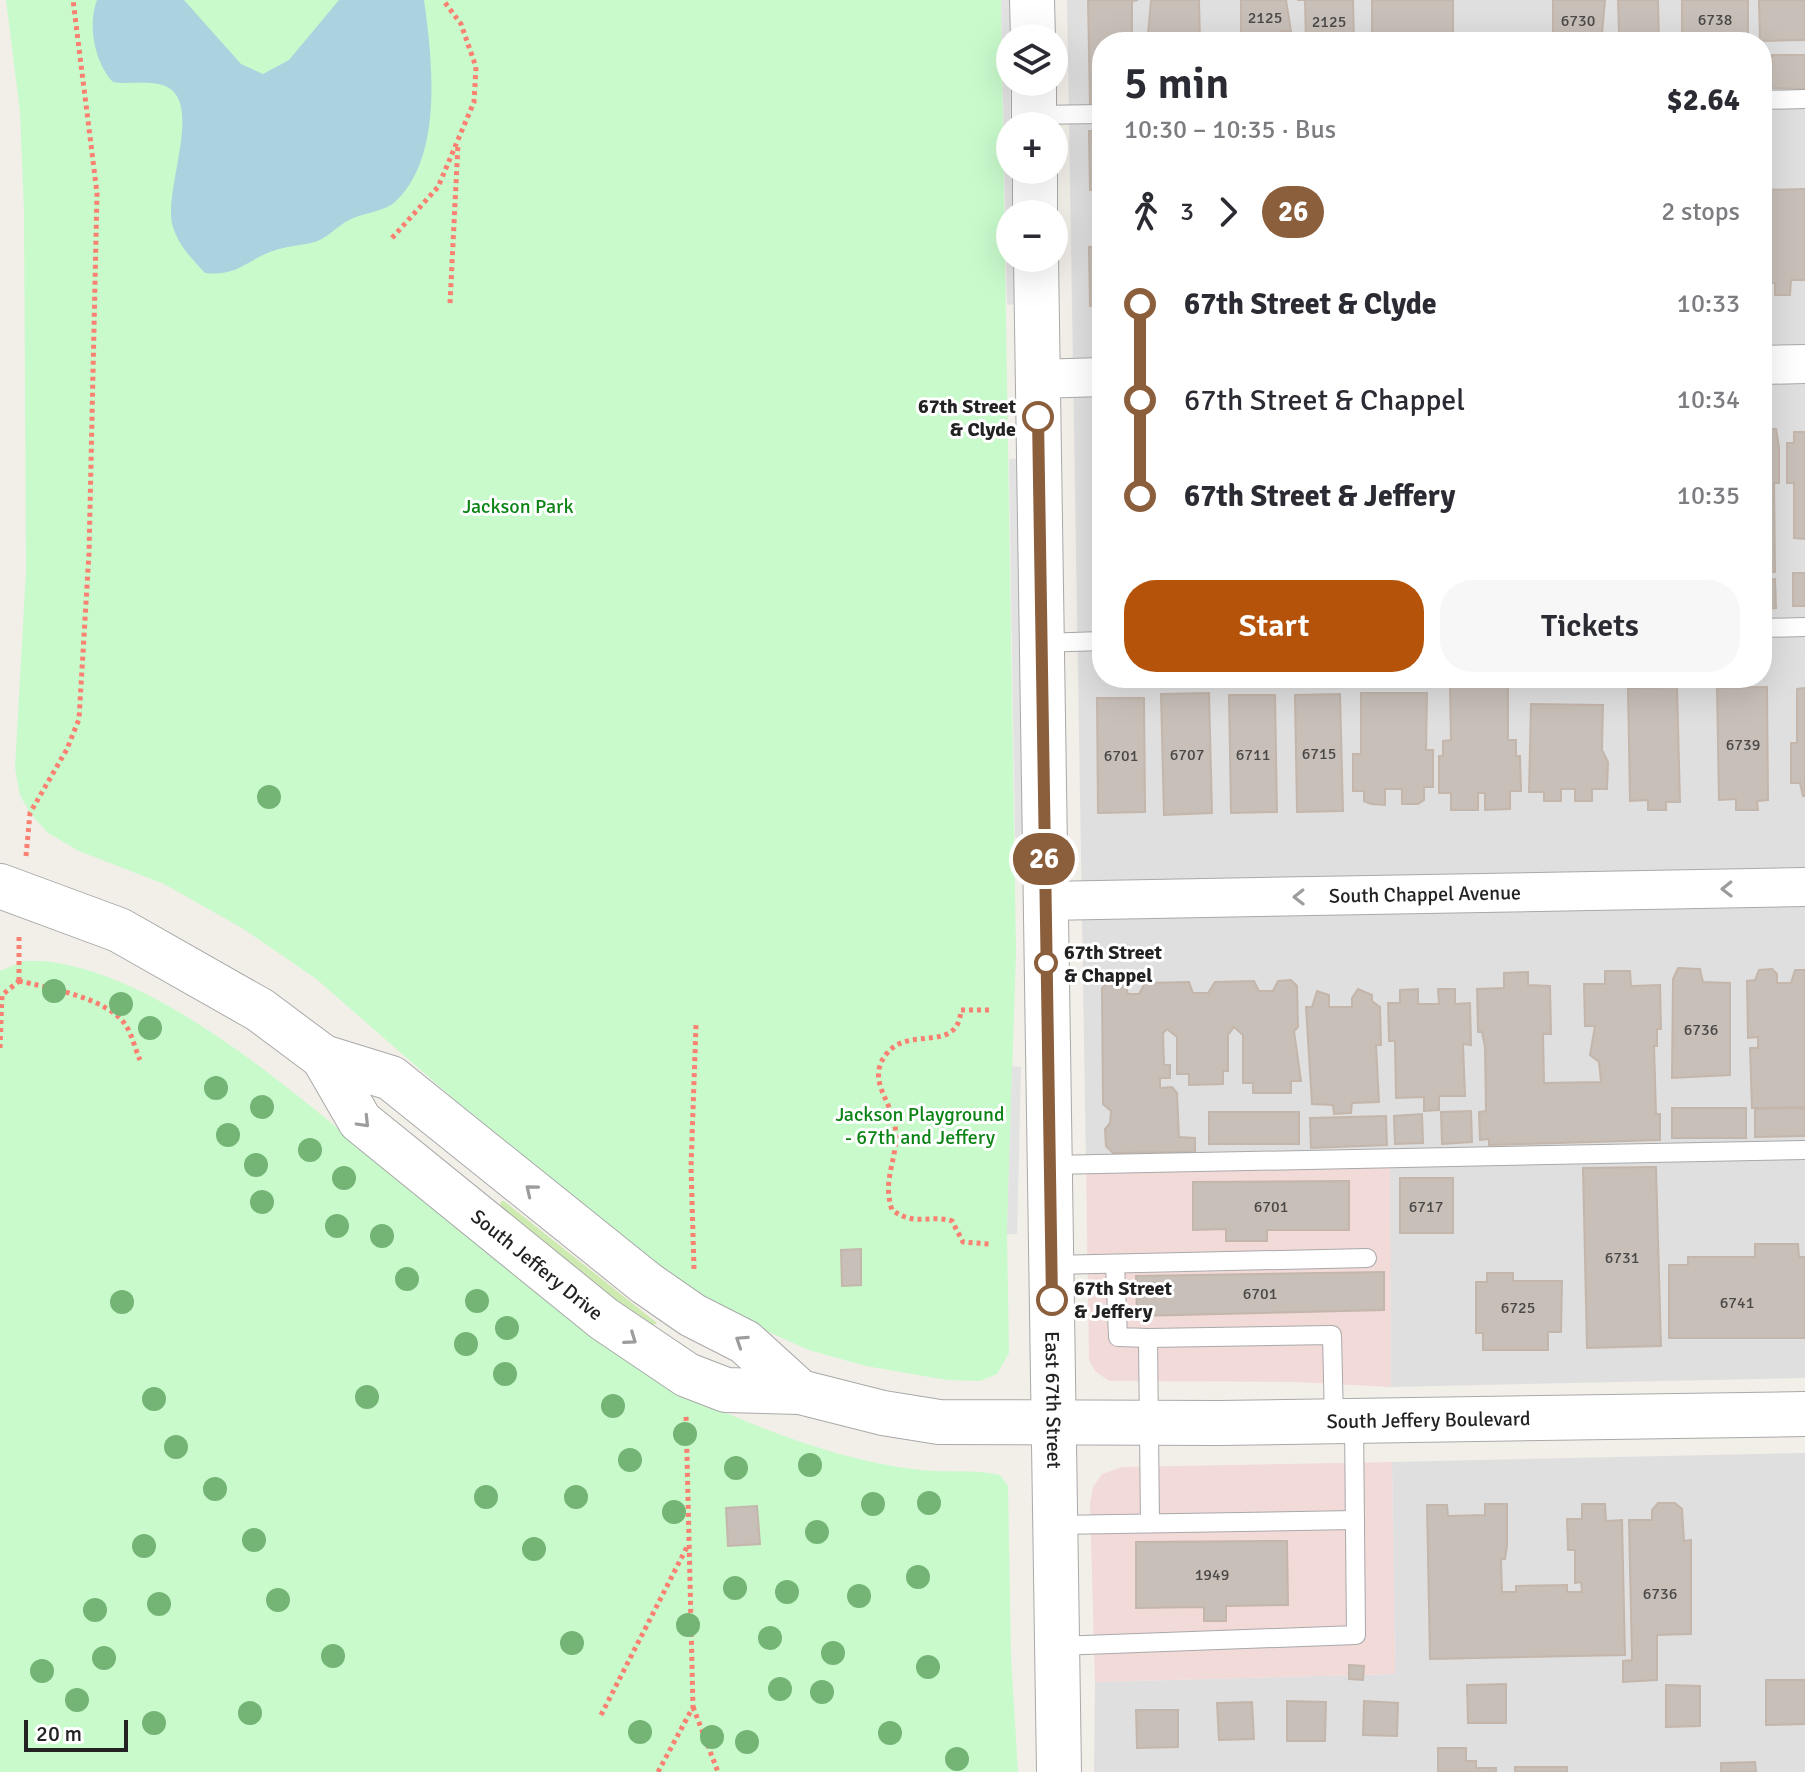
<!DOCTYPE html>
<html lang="en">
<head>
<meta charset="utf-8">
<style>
	:root { --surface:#fff; --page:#f7f7f7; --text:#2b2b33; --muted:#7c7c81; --accent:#b45309 }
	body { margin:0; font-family:Signika,sans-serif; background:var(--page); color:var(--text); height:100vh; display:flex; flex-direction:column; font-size:30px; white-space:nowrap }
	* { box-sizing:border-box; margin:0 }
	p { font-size:26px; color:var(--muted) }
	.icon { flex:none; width:44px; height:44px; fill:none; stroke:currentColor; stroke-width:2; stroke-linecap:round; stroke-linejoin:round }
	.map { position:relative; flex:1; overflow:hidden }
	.drawer { position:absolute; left:1092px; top:32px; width:680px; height:656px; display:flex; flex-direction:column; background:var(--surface); border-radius:32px; box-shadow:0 8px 32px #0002 }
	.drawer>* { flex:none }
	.badge { padding:0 16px; border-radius:26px; font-size:28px; line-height:52px }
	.buttons { position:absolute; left:996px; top:24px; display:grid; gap:16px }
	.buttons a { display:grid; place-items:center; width:72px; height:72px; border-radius:50%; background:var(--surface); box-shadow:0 8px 32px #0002; font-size:40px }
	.scale { position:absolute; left:24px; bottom:20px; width:104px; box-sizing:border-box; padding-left:8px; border:4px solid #222; border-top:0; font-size:22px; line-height:28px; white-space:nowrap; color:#222; -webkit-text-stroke:6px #fff; paint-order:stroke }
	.map>.badge { position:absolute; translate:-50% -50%; box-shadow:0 0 0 4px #fff }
	.legs { display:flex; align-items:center; gap:12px; height:88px; padding:0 32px; font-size:26px }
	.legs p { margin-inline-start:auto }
	.overview { display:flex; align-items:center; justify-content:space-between; height:136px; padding:0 32px }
	h1 { font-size:44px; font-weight:600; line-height:60px }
	.action { display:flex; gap:16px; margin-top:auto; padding:16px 32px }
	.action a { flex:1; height:92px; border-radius:32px; background:var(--accent); color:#fff; font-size:32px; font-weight:600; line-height:92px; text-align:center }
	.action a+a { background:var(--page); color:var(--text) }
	ul { padding:0 32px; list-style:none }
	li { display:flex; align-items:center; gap:28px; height:96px; font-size:30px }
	li i { display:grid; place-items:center; width:12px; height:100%; margin:0 10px; background:currentColor }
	li i::after { content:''; width:20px; height:20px; margin:-10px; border:6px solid; border-radius:50%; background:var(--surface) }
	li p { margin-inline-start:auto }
	li:first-child i { background:linear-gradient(#0000 50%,currentColor 0) }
	li:last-child i { background:linear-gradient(currentColor 50%,#0000 0) }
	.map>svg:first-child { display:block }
</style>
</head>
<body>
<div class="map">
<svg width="1805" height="1772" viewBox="0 0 1805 1772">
	<rect width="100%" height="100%" fill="#f2efe9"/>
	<g fill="#e0dfdf" fill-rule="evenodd">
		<path d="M1067 0H1805V1378L1391 1387 1389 1159 1086 1164ZM1102 42H1762V678H1102Z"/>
		<polygon points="1805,1453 1805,1772 1094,1772 1095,1682 1395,1674 1392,1462"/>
	</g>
	<g fill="#f2dad9">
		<polygon points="1390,1159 1391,1387 1296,1382 1109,1381 1095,1371 1089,1360 1086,1164"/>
		<polygon points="1392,1462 1395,1674 1095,1682 1090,1504 1093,1487 1102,1474 1122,1467"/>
	</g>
	<polygon fill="#cdebb0" points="501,1201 504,1201 657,1323 653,1325 613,1299 500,1207"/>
	<g fill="#c8facc">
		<polygon points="6,0 1001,0 1016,952 1007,1234 1009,1353 997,1374 980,1381 947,1380 866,1366 809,1350 693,1298 509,1147 315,978 242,928 164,884 79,851 48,833 30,813 20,795 15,768 26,571 24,212 20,112"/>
		<path d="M44 961C170 975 309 1108 406 1183 499 1255 593 1325 686 1395 759 1429 840 1461 920 1470 946 1473 974 1469 1000 1475L1008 1486 1011 1656 1018 1772H0V971L24 961Z"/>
	</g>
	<g fill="#e2e2e2">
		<polygon points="1001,0 1011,0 1010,170 1013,170 1013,214 1010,214 1010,258 1014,258 1015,304 1007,305"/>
		<polygon points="1019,458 1023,838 1015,838 1009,459"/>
		<polygon points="1012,1066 1021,1067 1017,1234 1007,1234"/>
	</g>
	<path fill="#aad3df" d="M97 0H184L241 64 263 74 289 60 339 0H424C432 58 444 155 396 201 386 211 364 213 351 219 338 225 328 238 315 242 303 245 290 246 279 249 249 257 240 277 205 273 192 259 179 246 173 227 162 195 202 108 169 88 155 79 129 85 113 82 95 63 87 25 97 0Z"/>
	<g fill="#c7bfb8" stroke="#c4b6ab" stroke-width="2">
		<polygon points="1088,0 1138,0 1132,1 1132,42 1102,42 1102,104 1090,104"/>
		<polygon points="1151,0 1199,0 1200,42 1156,42 1156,33 1148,34"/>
		<polygon points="1241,0 1286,0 1291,31 1281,31 1281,42 1241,42"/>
		<polygon points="1297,0 1353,0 1354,42 1306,42 1305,0"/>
		<rect x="1372" y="0" width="81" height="42"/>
		<polygon points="1553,0 1605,0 1602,34 1592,34 1592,42 1568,42 1568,34 1553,34"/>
		<polygon points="1618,0 1658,0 1659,42 1645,42 1646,34 1619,34"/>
		<polygon points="1682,0 1748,0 1748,38 1682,37"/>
		<polygon points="1759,0 1805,0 1805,40 1760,41"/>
		<polygon points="1772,55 1805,55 1805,89 1772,88"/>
		<polygon points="1089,131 1102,131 1102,190 1090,190"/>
		<polygon points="1805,189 1805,280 1791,280 1790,295 1775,295 1775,283 1763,283 1763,190"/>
		<polygon points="1102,246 1102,316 1099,316 1099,305 1090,306 1089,247"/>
		<polygon points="1762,429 1776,429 1779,447 1779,483 1774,483 1775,572 1763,572"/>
		<polygon points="1794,432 1805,432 1805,539 1794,538 1794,483 1787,483 1787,443 1794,443"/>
		<polygon points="1100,442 1102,625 1098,625 1095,447"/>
		<rect x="1793" y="573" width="12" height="33"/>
		<polygon points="1775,579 1776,608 1762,609 1762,580"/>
		<polygon points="1450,686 1508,686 1508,740 1516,740 1516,756 1520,756 1521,791 1510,791 1510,809 1485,810 1485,793 1478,793 1478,810 1451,810 1451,793 1439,793 1439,756 1443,756 1443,741 1451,740"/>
		<polygon points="1677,687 1680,802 1666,802 1666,810 1648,810 1648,800 1630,801 1628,688"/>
		<polygon points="1767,687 1768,800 1757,801 1758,810 1736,810 1736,799 1719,800 1717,688"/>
		<polygon points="1805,688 1805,796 1803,796 1800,783 1791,783 1791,743 1797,743 1797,689"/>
		<polygon points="1209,693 1212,813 1164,815 1161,694"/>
		<polygon points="1361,693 1427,693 1426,750 1433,750 1433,787 1424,787 1424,800 1418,804 1402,804 1402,789 1385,789 1385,805 1371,804 1364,801 1364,791 1353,791 1353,754 1361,754"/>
		<polygon points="1340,694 1343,811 1297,812 1295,695"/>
		<polygon points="1229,695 1275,695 1277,812 1231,813"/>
		<polygon points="1097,698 1144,698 1145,812 1098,813"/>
		<polygon points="1531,704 1603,705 1602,750 1608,762 1607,789 1592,789 1592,801 1575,801 1575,789 1561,789 1561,801 1544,801 1544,792 1529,792"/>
		<polygon points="1678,968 1700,969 1703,982 1730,983 1730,1075 1672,1078 1673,979"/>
		<polygon points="1772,969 1777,974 1777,983 1791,983 1795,970 1805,970 1805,1107 1752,1108 1750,1048 1758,1048 1758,1037 1748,1038 1747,981 1755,980 1759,970"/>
		<polygon points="1605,971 1630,971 1631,986 1660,985 1661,1029 1657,1029 1657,1046 1654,1046 1656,1114 1660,1114 1660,1140 1489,1145 1489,1139 1480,1140 1479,1112 1486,1111 1485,1047 1482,1032 1478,1032 1477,989 1504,988 1504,973 1528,972 1528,985 1550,986 1551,1034 1543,1034 1544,1083 1601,1082 1599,1062 1590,1055 1595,1026 1585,1026 1584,984 1605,984"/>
		<polygon points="1291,980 1297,986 1298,1027 1294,1031 1301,1081 1291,1081 1291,1093 1253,1093 1253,1083 1243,1083 1243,1035 1234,1027 1228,1035 1228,1071 1223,1071 1223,1084 1189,1085 1189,1074 1177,1074 1177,1037 1167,1029 1163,1033 1164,1065 1170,1065 1170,1078 1160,1078 1160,1088 1172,1087 1177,1093 1179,1137 1195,1138 1195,1152 1113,1153 1106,1146 1105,1129 1110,1123 1111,1111 1103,1104 1102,988 1107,983 1125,983 1128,994 1139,994 1145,983 1189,982 1193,993 1208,993 1215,982 1254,981 1259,991 1273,991 1278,981"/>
		<polygon points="1358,989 1372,995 1372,1001 1380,1007 1381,1045 1376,1045 1379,1102 1352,1103 1351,1113 1334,1114 1333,1105 1312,1104 1306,1007 1312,1007 1317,991 1329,995 1329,1007 1352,1007 1352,998"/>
		<polygon points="1418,989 1418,1004 1439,1004 1438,989 1455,989 1455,1004 1470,1003 1471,1045 1463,1044 1465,1096 1439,1096 1439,1110 1424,1111 1424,1097 1396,1098 1395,1041 1389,1041 1388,1003 1400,1003 1400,990"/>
		<rect x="1672" y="1108" width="74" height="30"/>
		<polygon points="1805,1108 1805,1136 1755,1137 1755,1109"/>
		<polygon points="1471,1111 1472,1142 1442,1144 1441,1112"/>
		<rect x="1209" y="1112" width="90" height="32"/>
		<polygon points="1422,1114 1423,1143 1395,1144 1394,1116"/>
		<polygon points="1386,1116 1387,1145 1311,1148 1310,1118"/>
		<polygon points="1656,1167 1661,1346 1587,1348 1583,1168"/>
		<rect x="1400" y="1178" width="53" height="55"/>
		<polygon points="1349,1181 1349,1230 1267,1230 1267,1241 1226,1241 1226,1229 1193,1230 1193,1182"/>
		<polygon points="1755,1244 1798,1244 1799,1257 1805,1257 1805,1338 1669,1338 1669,1265 1688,1265 1688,1257 1755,1257"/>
		<polygon points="861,1249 861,1285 842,1286 841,1250"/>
		<polygon points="1384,1272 1384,1310 1137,1316 1136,1276"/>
		<polygon points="1487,1273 1513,1273 1513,1281 1562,1281 1561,1332 1548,1332 1548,1350 1483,1350 1483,1333 1476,1333 1476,1282 1487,1282"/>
		<polygon points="1658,1503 1675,1503 1682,1509 1684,1541 1691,1540 1691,1634 1657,1635 1657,1680 1623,1682 1623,1661 1632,1660 1629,1520 1652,1520 1652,1510"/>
		<polygon points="1485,1504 1507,1504 1507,1546 1505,1559 1501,1559 1502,1592 1516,1592 1516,1586 1567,1585 1567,1592 1582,1592 1581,1582 1575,1583 1575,1550 1568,1550 1567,1519 1582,1519 1582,1504 1605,1504 1606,1521 1622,1520 1625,1655 1430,1659 1427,1505 1447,1505 1448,1516 1485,1515"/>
		<polygon points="757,1506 760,1544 728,1546 726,1508"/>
		<polygon points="1287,1541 1288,1605 1226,1606 1226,1621 1204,1621 1204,1607 1136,1608 1136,1542"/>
		<polygon points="1349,1665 1364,1666 1363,1680 1349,1679"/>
		<polygon points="1766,1680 1805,1680 1805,1724 1766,1725"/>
		<polygon points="1506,1684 1506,1723 1468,1723 1467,1685"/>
		<polygon points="1666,1685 1700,1686 1700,1726 1666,1727"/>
		<polygon points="1287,1701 1326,1702 1325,1741 1287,1741"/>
		<polygon points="1364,1701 1398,1703 1397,1736 1363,1735"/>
		<polygon points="1252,1702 1254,1739 1219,1740 1217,1703"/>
		<polygon points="1136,1710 1178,1710 1178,1747 1137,1748"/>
		<polygon points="1438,1748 1466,1748 1466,1761 1476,1761 1476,1768 1496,1768 1496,1772 1438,1772"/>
		<polygon points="1755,1762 1756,1772 1721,1772 1721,1763"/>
		<rect x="1515" y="1767" width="52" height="5"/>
	</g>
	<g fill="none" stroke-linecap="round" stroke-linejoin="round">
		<defs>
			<g id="service">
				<polyline points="1762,100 1805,99"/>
				<polyline points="1034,115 1102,114"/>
				<polyline points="1762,628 1805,627"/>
				<polyline points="1041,643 1102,641"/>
				<polyline points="1050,1165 1805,1150"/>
				<polyline points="1115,1264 1118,1337 1148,1338 1150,1523"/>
				<polyline points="1051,1265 1367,1258"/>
				<polyline points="1148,1338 1332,1335 1334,1421"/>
				<polyline points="1055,1525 1355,1520"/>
				<polyline points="1058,1646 1356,1635 1354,1421"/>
			</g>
			<g id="minor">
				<polyline points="1762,365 1805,364"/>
				<polyline points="1037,379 1102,377"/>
				<path id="s1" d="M1045 901 1805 887"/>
			</g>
			<g id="tertiary">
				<polyline points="1032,0 1033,38"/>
				<polyline points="1034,82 1034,126"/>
				<polyline points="1035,170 1035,214"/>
				<path id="s2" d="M1036 258 1059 1772"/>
				<polyline points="0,886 119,930 260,1010 323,1057 391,1078 646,1283 692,1315 745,1342 800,1392"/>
				<path id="s3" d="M323 1057 360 1121 604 1319 687 1375 726 1390 800 1392 883 1413 939 1422 1219 1423 1805 1414"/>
			</g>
		</defs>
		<use href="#service" stroke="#a9a9a9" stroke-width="20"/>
		<use href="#minor" stroke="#a9a9a9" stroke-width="40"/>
		<use href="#tertiary" stroke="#a9a9a9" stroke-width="46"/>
		<g stroke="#fa8072" stroke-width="5" stroke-dasharray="4 4" stroke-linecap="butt">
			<polyline points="392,238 438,187 474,102 476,67 461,24 443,0"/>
			<polyline points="450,303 458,144"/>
			<polyline points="26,856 30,813 67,749 79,719 89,553 97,193 73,0"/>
			<polyline points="19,981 19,934"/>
			<path d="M19 981C50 988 106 998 125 1024 132 1034 135 1049 140 1060"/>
			<path d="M989 1010H961C958 1053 912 1027 889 1051 864 1078 891 1099 895 1126 900 1157 881 1177 892 1210 916 1227 929 1214 952 1221L963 1242 989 1244"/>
			<polyline points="0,1048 2,995 19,981"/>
			<polyline points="694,1269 691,1167 696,1025"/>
			<polyline points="693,1707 718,1772"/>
			<polyline points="601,1715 688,1545"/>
			<polyline points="658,1772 693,1707 686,1414"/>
		</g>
		<use href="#service" stroke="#fff" stroke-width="18"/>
		<use href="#minor" stroke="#fff" stroke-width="38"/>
		<use href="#tertiary" stroke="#fff" stroke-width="44"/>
	</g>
	<g fill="#74b475">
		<circle cx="269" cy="797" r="12"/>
		<circle cx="54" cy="991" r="12"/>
		<circle cx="121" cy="1004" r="12"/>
		<circle cx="150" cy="1028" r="12"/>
		<circle cx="216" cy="1088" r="12"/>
		<circle cx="262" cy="1107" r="12"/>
		<circle cx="228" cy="1135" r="12"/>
		<circle cx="310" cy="1150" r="12"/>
		<circle cx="256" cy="1165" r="12"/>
		<circle cx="344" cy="1178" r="12"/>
		<circle cx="262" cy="1202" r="12"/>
		<circle cx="337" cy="1226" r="12"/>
		<circle cx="382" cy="1236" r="12"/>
		<circle cx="407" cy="1279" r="12"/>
		<circle cx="477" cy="1301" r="12"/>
		<circle cx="122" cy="1302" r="12"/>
		<circle cx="507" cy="1328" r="12"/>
		<circle cx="466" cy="1344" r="12"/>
		<circle cx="505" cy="1374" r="12"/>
		<circle cx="367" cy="1397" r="12"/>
		<circle cx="154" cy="1399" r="12"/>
		<circle cx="613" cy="1406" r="12"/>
		<circle cx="685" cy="1434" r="12"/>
		<circle cx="176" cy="1447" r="12"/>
		<circle cx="630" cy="1460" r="12"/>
		<circle cx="810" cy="1465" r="12"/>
		<circle cx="736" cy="1468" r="12"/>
		<circle cx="215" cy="1489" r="12"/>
		<circle cx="486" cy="1497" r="12"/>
		<circle cx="576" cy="1497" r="12"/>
		<circle cx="929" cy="1503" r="12"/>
		<circle cx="873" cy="1504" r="12"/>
		<circle cx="674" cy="1512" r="12"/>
		<circle cx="817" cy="1532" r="12"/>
		<circle cx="254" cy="1540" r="12"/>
		<circle cx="144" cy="1546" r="12"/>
		<circle cx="534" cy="1549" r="12"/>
		<circle cx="918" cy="1577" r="12"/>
		<circle cx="735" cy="1588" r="12"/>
		<circle cx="787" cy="1592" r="12"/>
		<circle cx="859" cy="1596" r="12"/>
		<circle cx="278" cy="1600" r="12"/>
		<circle cx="159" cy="1604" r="12"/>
		<circle cx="95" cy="1610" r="12"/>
		<circle cx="688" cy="1625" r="12"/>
		<circle cx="770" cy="1638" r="12"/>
		<circle cx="572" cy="1643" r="12"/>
		<circle cx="833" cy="1653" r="12"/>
		<circle cx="333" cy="1656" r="12"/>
		<circle cx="104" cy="1658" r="12"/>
		<circle cx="928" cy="1667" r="12"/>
		<circle cx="42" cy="1671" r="12"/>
		<circle cx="780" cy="1689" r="12"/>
		<circle cx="822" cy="1692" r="12"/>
		<circle cx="77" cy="1700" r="12"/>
		<circle cx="250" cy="1713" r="12"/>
		<circle cx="154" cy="1723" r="12"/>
		<circle cx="640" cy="1732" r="12"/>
		<circle cx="890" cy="1733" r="12"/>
		<circle cx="712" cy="1737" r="12"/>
		<circle cx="747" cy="1742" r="12"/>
		<circle cx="957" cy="1759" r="12"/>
	</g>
	<defs><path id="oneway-chevron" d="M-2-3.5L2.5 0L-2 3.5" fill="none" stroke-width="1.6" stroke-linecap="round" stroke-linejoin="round" transform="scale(2)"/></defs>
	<g stroke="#9c9c9c">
		<use href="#oneway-chevron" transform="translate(1727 889) rotate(179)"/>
		<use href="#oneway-chevron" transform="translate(1299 897) rotate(179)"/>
		<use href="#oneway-chevron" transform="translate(364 1122) rotate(46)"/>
		<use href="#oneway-chevron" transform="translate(531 1190) rotate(-141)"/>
		<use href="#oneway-chevron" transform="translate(631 1339) rotate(35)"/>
		<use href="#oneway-chevron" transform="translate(741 1341) rotate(-147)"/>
	</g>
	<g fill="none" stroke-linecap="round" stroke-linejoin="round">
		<defs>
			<polyline id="line-1" points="1038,417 1052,1300"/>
		</defs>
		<use href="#line-1" stroke="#fff" stroke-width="18"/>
		<use href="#line-1" stroke="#8b5e3c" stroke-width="12"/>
	</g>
	<g fill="#fff" stroke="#8b5e3c" stroke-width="4">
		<circle cx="1038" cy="417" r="14"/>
		<circle cx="1046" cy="963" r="10"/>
		<circle cx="1052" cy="1300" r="14"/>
	</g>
	<g text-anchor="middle" stroke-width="6" stroke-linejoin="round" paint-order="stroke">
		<g font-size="16" fill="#4b4948">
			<text x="1265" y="23">2125</text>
			<text x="1715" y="25">6738</text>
			<text x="1578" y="26">6730</text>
			<text x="1329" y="27">2125</text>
			<text x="1743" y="750">6739</text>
			<text x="1319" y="759">6715</text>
			<text x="1187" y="760">6707</text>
			<text x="1253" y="760">6711</text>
			<text x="1121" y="761">6701</text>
			<text x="1701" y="1035">6736</text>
			<text x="1271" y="1212">6701</text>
			<text x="1426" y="1212">6717</text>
			<text x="1622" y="1263">6731</text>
			<text x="1260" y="1299">6701</text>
			<text x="1737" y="1308">6741</text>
			<text x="1518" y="1313">6725</text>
			<text x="1212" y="1580">1949</text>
			<text x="1660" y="1599">6736</text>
		</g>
		<g font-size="20" font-weight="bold" fill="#222" stroke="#fff" text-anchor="start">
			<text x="1016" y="413" text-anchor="end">67th Street<tspan x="1016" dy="23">&amp; Clyde</tspan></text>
			<text x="1064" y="959">67th Street<tspan x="1064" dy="23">&amp; Chappel</tspan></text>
			<text x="1074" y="1295">67th Street<tspan x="1074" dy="23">&amp; Jeffery</tspan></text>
		</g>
		<g font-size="20" fill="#0c8416" stroke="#fff">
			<text x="518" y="513">Jackson Park</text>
			<text x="920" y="1121">Jackson Playground<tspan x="920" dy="23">- 67th and Jeffery</tspan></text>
		</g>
		<g font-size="20" fill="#222" stroke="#fff">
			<text dy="7" stroke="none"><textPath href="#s1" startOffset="380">South Chappel Avenue</textPath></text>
			<text dy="7" stroke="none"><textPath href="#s3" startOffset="302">South Jeffery Drive</textPath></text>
			<text dy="7" stroke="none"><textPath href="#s2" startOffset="1142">East 67th Street</textPath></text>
			<text dy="7" stroke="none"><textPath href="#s3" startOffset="1236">South Jeffery Boulevard</textPath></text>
		</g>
	</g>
</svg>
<div class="buttons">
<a><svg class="icon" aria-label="layers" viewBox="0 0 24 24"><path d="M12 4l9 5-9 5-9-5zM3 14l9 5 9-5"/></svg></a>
<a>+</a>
<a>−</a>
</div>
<div class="scale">20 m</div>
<b class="badge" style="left:1044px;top:859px;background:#8b5e3c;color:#fff">26</b>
<section class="drawer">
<div class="overview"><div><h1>5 min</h1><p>10:30 – 10:35 · Bus</p></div><b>$2.64</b></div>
<div class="legs"><svg class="icon" aria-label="walk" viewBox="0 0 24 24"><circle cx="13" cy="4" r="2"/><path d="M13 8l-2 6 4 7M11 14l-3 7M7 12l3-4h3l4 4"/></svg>3<svg class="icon" aria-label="forward" viewBox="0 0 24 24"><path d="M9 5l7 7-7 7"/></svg><b class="badge" style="background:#8b5e3c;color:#fff">26</b><p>2 stops</p></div>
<ul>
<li><i style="color:#8b5e3c"></i><b>67th Street &amp; Clyde</b><p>10:33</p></li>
<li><i style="color:#8b5e3c"></i><span>67th Street &amp; Chappel</span><p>10:34</p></li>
<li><i style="color:#8b5e3c"></i><b>67th Street &amp; Jeffery</b><p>10:35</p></li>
</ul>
<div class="action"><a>Start</a><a>Tickets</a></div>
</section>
</div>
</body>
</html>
